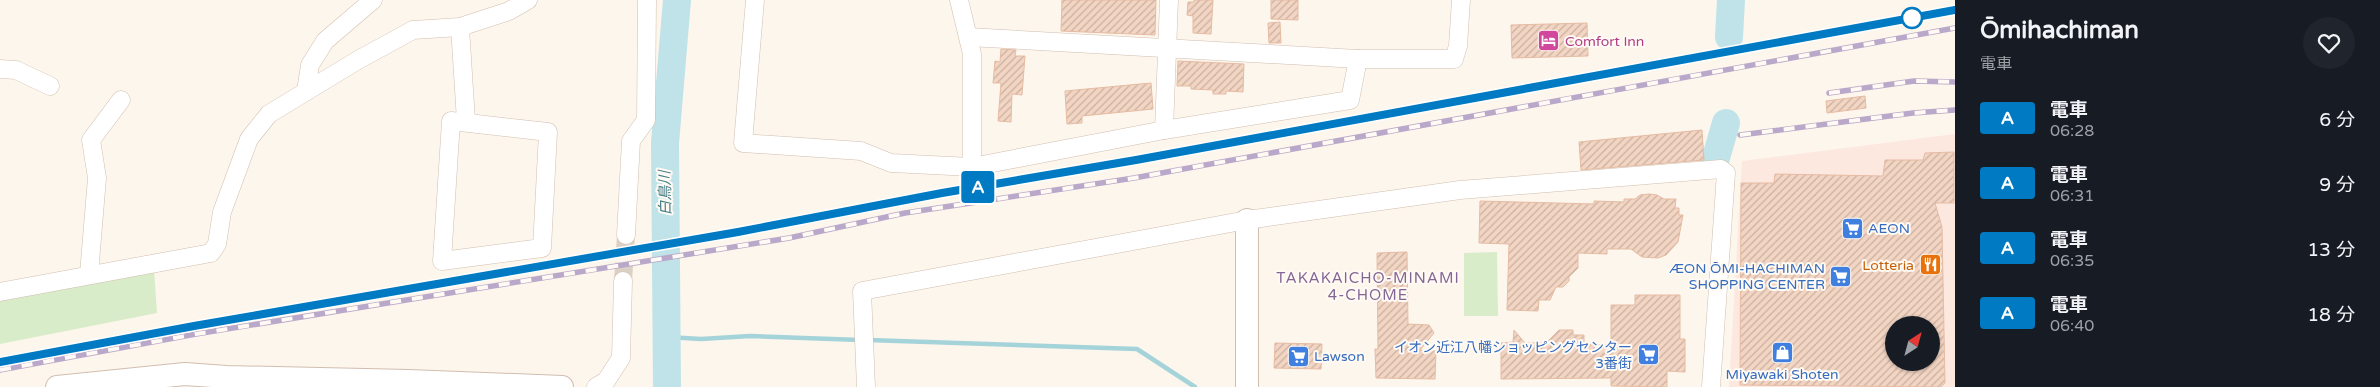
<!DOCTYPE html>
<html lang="ja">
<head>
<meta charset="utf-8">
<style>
	:root { --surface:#171b24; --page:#20242c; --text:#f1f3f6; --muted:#9ea1a6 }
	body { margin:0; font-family:"Varela Round","Noto Sans JP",sans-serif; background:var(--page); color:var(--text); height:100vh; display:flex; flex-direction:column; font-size:19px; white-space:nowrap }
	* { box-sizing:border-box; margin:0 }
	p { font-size:16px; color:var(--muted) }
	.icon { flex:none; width:28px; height:28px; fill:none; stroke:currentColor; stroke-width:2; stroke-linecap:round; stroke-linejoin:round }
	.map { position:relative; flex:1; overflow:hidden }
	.sheet { display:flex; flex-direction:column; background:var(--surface); width:425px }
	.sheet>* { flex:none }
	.badge { padding:0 10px; border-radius:4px; font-size:18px; line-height:32px }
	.needle { width:32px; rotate:36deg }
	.fabs { position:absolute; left:1885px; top:316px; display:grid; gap:10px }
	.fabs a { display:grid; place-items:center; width:55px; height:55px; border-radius:50%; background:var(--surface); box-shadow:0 1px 4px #0004; font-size:25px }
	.map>.badge { position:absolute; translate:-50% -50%; box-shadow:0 0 0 2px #fff }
	.round { display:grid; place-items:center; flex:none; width:52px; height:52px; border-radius:26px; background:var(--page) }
	.head { display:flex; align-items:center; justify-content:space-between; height:85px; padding:0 25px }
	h1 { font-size:24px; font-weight:700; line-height:38px }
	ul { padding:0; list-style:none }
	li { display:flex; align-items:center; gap:15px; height:65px; padding:0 25px }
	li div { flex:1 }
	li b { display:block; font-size:19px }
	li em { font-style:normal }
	li .badge { min-width:55px; font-weight:700; text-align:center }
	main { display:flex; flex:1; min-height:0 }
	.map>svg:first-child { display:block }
</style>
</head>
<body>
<main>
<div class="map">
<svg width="1955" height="387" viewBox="0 0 1955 387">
	<defs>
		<pattern id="building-hatch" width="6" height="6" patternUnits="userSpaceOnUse" patternTransform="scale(1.25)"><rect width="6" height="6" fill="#f3d5c3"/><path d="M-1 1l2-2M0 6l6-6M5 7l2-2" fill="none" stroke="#cab0a1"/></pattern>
	</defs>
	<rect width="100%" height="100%" fill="#fdf6ec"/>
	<path fill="#fde8e0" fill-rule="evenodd" d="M1955 134V387H1729L1742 161ZM1894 325H1931V362H1894Z"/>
	<g fill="#d8ecc9">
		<polygon points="1497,252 1498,316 1464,316 1464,253"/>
		<polygon points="154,270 157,313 0,344 0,300"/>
	</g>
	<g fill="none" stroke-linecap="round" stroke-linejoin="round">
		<g stroke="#a5d3da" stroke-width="4.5">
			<polyline points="667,337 701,339 750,336 860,340"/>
			<polyline points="868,340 1137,349 1195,387"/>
		</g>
		<g stroke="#bfe3e8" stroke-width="28">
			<polyline points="1729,37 1731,0"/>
			<polyline points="1715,161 1726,123"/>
			<polyline points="667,387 665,143 677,0"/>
		</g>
	</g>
	<g fill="url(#building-hatch)" stroke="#e6bba3" fill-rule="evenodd">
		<polygon points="1062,0 1156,0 1155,35 1061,31"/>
		<polygon points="1194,0 1213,0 1211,34 1193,33 1193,16 1187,15 1188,2 1194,2"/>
		<polygon points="1271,0 1298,0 1298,20 1271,19"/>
		<polygon points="1280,22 1281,43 1269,43 1268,23"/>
		<polygon points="1587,23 1588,56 1512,58 1511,25"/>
		<polygon points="1001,49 1016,50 1015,56 1025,56 1022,95 1012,94 1011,122 998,121 1001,83 993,83 995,61 1000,62"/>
		<polygon points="1178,61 1244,64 1243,92 1226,91 1226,94 1213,94 1213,90 1191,89 1191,86 1177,86"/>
		<polygon points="1151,83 1153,109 1082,116 1082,123 1067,124 1065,91"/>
		<polygon points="1865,96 1866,108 1827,113 1826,101"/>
		<polygon points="1702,130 1704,160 1581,170 1579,142"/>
		<path d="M1954 152V203H1935L1942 227 1945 383 1941 387 1740 385 1741 183H1774L1775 174 1883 176 1885 160H1923L1925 153ZM1894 325H1931V362H1894Z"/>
		<polygon points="1649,194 1657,195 1664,199 1676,199 1675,208 1679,208 1679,215 1683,215 1678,242 1666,255 1658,258 1642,257 1631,249 1607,249 1607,254 1578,253 1578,268 1569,277 1569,281 1563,287 1556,287 1550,300 1539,300 1538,311 1507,310 1509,244 1479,243 1480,201 1594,204 1594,201 1624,202 1624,199 1635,199 1640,195"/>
		<polygon points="1407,252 1408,324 1429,325 1434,333 1420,350 1436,351 1435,379 1376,378 1375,349 1378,349 1377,253"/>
		<polygon points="1635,295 1680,295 1680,339 1685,339 1685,372 1667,371 1667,387 1611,386 1611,378 1501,379 1501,343 1513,342 1514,330 1525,343 1546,343 1559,330 1573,330 1573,335 1584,335 1584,344 1611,345 1611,305 1635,305"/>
		<polygon points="1275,343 1322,344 1321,369 1274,368"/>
	</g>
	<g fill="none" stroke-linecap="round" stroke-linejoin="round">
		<polyline stroke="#dcd0c4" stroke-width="18" stroke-dasharray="18 9" stroke-linecap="butt" points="623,281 626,235"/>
		<defs>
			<g id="minor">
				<polyline points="755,0 743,143 861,151 891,163 972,167 1164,130 1350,100 1358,59"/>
				<polyline points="959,0 972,54 972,167"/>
				<polyline points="460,27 466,121"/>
				<polyline points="969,37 1358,59 1454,59 1458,46 1461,0"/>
				<polyline points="0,69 16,70 50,86"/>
				<polyline points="306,91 310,65 325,41 373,0"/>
				<polygon points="451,121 548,132 542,248 442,261"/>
				<polyline points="1164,130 1169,0"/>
				<polyline points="626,235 631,141 646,120 647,0"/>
				<polyline points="89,274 97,178 91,140 121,100"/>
				<polyline points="0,292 211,253 217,244 222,212 249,139 269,114 358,60 413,30 460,27 509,11 528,0"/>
				<polyline points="596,387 606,381 621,358 623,281"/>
				<polyline points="866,387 862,291 1247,220 1460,190 1721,169 1726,173 1711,387"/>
			</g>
			<g id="tertiary">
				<polyline points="57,387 185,374 226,377 409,381 562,387"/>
				<polyline points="1247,387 1247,220"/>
			</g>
		</defs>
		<use href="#minor" stroke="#d1beb0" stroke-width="19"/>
		<use href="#tertiary" stroke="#d1beb0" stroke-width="24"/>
		<use href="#minor" stroke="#fff" stroke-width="18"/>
		<use href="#tertiary" stroke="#fff" stroke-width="22"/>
		<defs>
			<g id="rail">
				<polyline points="1829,93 1914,81 1955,82"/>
				<polyline points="1740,135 1913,113 1955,110"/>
				<polyline points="0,362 194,326 738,232 942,193 1136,160 1955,10"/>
				<polyline points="0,370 196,334 789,238 905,213 1134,178 1955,28"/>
			</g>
		</defs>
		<use href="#rail" stroke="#b9a8c9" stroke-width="5.5"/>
		<use href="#rail" stroke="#fffaf3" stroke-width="4" stroke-dasharray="11" stroke-linecap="butt"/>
	</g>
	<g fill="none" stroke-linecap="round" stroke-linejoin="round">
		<defs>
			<polyline id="line" points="0,362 194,326 738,232 942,193 1136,160 1955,10"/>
		</defs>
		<use href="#line" stroke="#fff" stroke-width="11"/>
		<use href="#line" stroke="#007ac2" stroke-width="8"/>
	</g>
	<defs>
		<symbol id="hotel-square" viewBox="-11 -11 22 22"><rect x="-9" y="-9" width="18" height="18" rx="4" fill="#d1479c" stroke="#fffaf3"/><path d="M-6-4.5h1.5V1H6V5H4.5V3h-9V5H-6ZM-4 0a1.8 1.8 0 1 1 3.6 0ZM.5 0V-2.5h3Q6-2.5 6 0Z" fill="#fff"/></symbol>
		<symbol id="supermarket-square" viewBox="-11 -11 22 22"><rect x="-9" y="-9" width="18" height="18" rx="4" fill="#3f7fe0" stroke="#fffaf3"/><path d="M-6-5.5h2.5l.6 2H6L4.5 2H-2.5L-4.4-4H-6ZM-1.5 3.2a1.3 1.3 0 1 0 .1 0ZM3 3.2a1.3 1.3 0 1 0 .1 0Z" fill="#fff"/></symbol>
		<symbol id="restaurant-square" viewBox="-11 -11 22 22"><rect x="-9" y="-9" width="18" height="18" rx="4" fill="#e8710a" stroke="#fffaf3"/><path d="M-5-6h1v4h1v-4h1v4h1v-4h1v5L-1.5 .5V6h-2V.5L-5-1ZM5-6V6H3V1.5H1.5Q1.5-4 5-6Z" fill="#fff"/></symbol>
		<symbol id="shop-square" viewBox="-11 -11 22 22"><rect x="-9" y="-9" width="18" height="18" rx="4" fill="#3f7fe0" stroke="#fffaf3"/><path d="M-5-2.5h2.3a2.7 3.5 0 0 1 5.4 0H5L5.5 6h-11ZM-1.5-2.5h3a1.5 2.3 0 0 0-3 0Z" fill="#fff"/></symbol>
	</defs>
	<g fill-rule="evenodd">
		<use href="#hotel-square" x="1536" y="28" width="25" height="25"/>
		<use href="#supermarket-square" x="1840" y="216" width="25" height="25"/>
		<use href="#restaurant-square" x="1918" y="252" width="25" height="25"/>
		<use href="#supermarket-square" x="1828" y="264" width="25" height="25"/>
		<use href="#shop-square" x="1770" y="340" width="25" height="25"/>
		<use href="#supermarket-square" x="1636" y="342" width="25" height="25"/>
		<use href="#supermarket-square" x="1286" y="344" width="25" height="25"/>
	</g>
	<circle fill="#fff" stroke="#007ac2" stroke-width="2.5" cx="1912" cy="18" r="10"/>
	<g text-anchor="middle" stroke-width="4" stroke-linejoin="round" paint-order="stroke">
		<g font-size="14" fill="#b23c85" stroke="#fffaf3" text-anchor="start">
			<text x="1565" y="46">Comfort Inn</text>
		</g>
		<g font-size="14" fill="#366cbe" stroke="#fffaf3" text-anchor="start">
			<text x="1868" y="233">AEON</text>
			<text x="1825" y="273" text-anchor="end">ÆON ŌMI-HACHIMAN<tspan x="1825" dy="16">SHOPPING CENTER</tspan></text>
			<text x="1632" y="352" text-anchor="end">イオン近江八幡ショッピングセンター<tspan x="1632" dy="16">3番街</tspan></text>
			<text x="1314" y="361">Lawson</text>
			<text x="1782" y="379" text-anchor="middle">Miyawaki Shoten</text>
		</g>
		<g font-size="14" fill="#c56008" stroke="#fffaf3" text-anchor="end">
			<text x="1914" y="270">Lotteria</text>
		</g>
		<g font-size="15" font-style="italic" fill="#437c86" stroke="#fffaf3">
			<text transform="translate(665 193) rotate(-91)" y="5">白鳥川</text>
		</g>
		<g font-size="15" letter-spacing="1" fill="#846695" stroke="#fffaf3">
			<text x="1368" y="283">TAKAKAICHO-MINAMI<tspan x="1368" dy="17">4-CHOME</tspan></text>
		</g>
	</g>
</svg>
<div class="fabs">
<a><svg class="needle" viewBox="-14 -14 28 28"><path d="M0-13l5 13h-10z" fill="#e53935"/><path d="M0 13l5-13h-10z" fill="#9ea1a6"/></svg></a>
</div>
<b class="badge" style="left:978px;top:187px;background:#007ac2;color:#fff">A</b>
</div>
<section class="sheet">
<div class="head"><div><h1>Ōmihachiman</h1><p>電車</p></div><a class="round"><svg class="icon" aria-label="heart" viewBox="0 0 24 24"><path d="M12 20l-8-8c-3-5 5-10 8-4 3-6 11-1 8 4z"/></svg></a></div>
<ul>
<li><span class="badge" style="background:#007ac2;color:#fff">A</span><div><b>電車</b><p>06:28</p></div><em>6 分</em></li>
<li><span class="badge" style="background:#007ac2;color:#fff">A</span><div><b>電車</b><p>06:31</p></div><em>9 分</em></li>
<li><span class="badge" style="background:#007ac2;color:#fff">A</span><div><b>電車</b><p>06:35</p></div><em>13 分</em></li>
<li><span class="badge" style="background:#007ac2;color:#fff">A</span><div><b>電車</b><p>06:40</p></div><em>18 分</em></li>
</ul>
</section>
</main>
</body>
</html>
